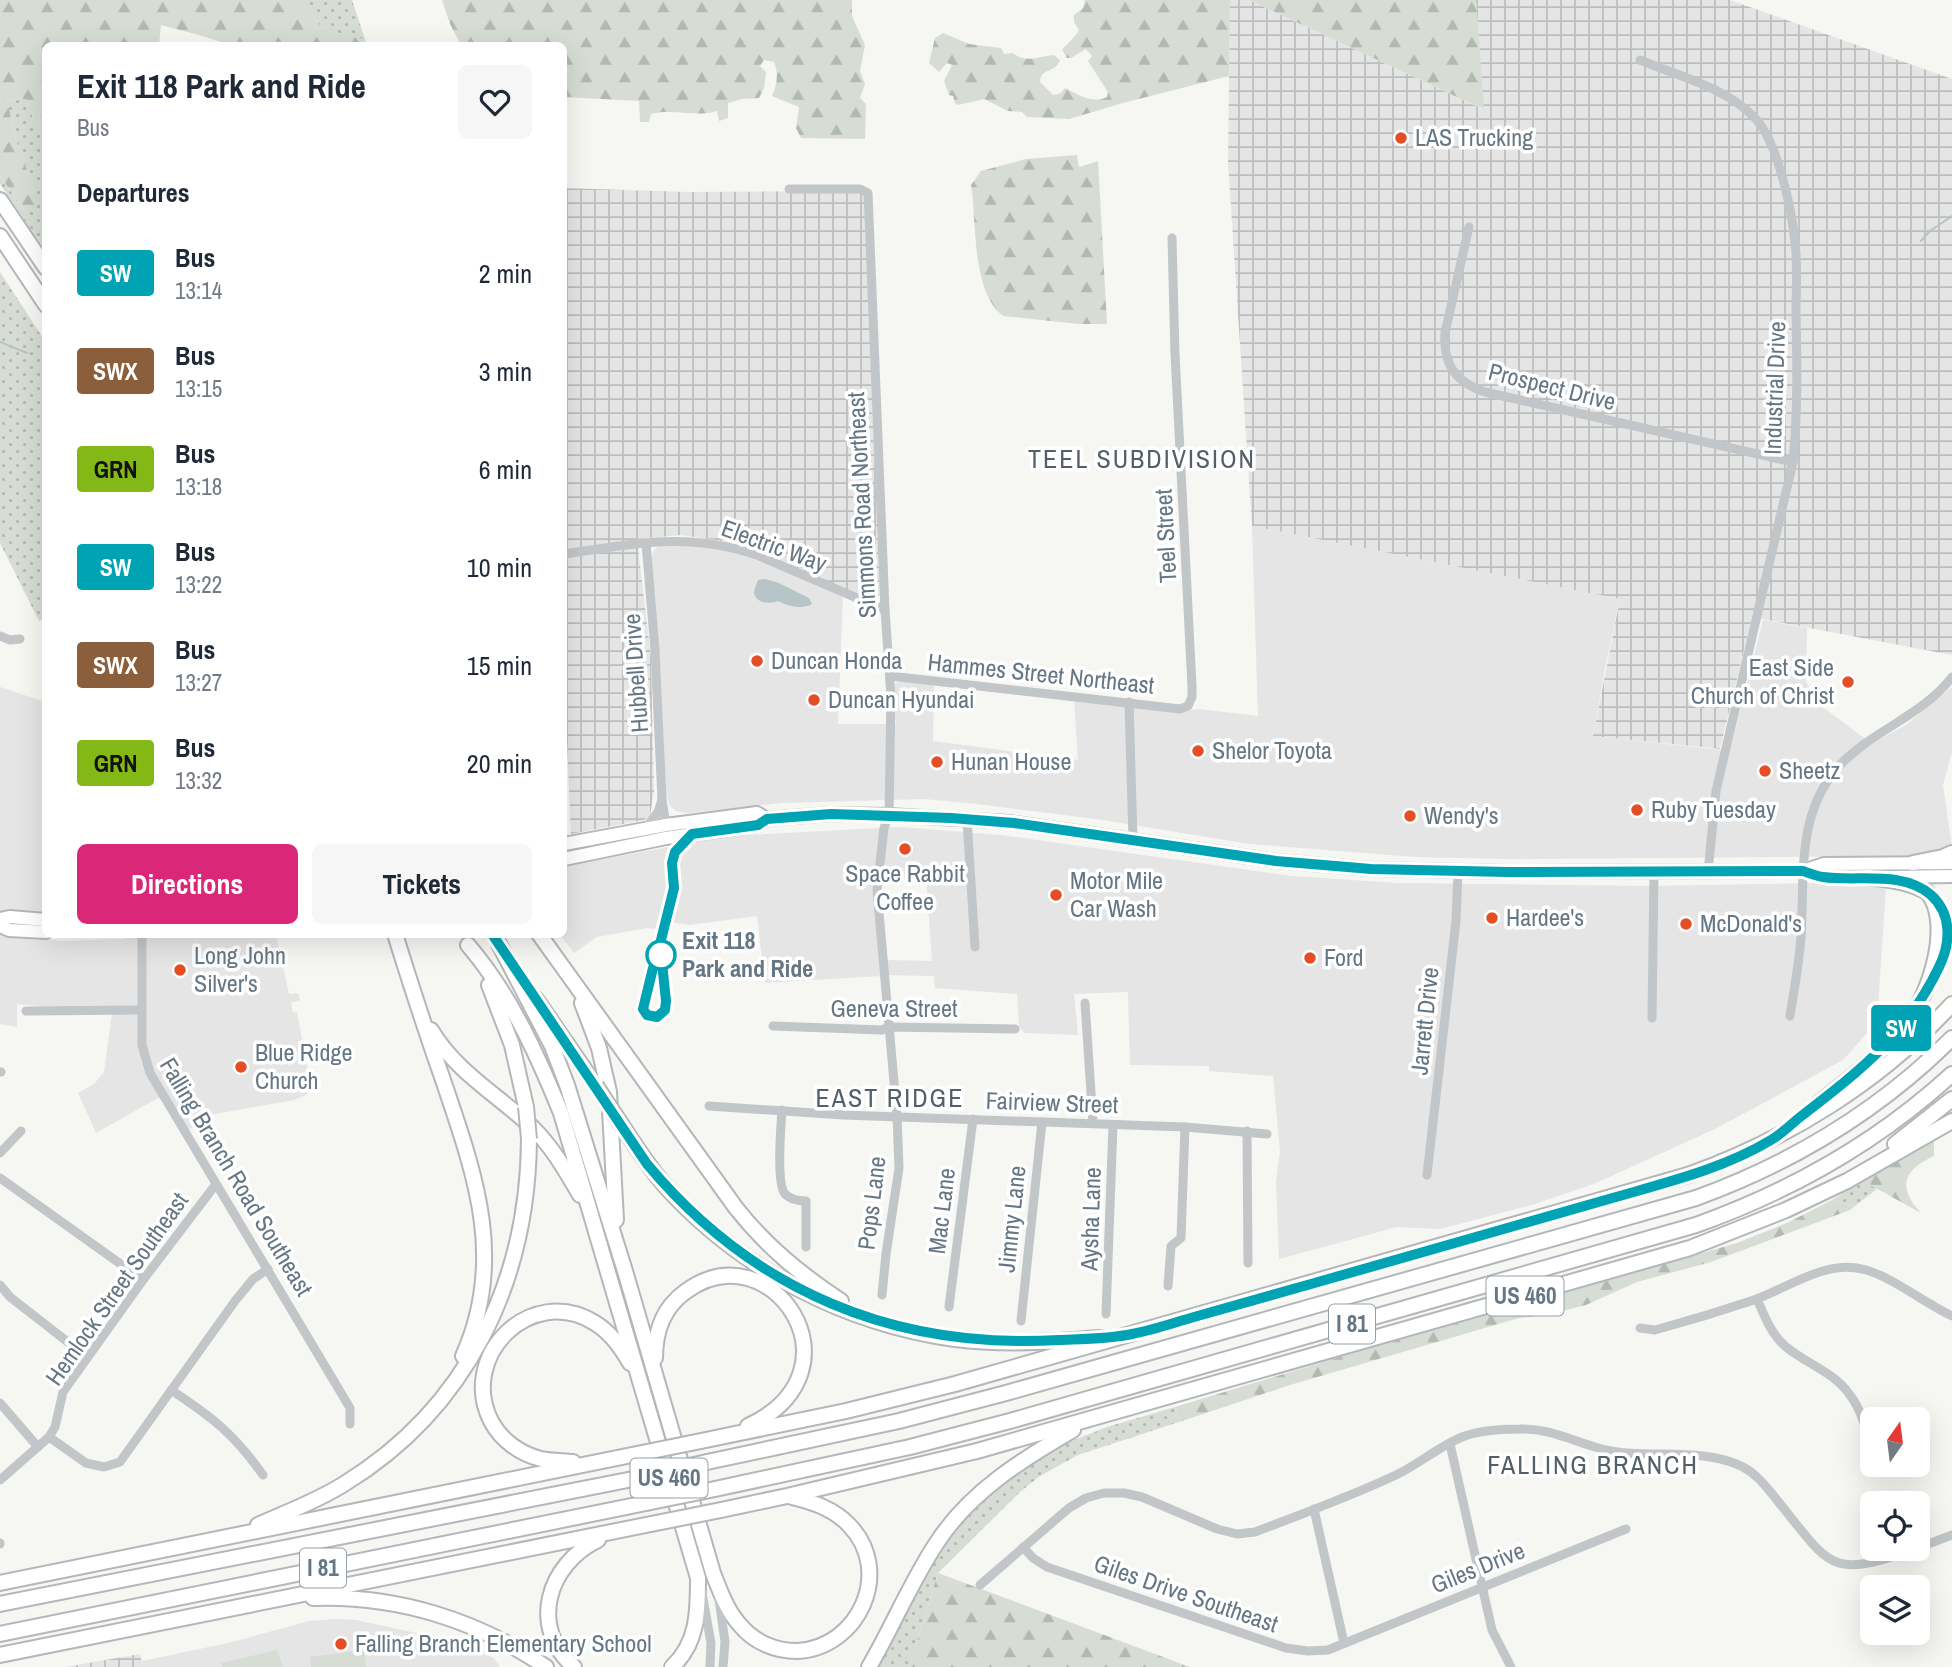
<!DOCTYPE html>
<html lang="en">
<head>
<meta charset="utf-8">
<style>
	:root { --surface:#fff; --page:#f6f6f7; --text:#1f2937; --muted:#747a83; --accent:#db2777 }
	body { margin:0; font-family:"Archivo Narrow",sans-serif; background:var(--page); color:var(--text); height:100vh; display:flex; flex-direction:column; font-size:26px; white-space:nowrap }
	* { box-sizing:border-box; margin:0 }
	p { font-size:23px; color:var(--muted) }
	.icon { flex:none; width:38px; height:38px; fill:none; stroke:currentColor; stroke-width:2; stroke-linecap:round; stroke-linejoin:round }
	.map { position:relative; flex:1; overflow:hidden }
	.panel { position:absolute; left:42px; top:42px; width:525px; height:896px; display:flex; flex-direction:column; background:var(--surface); border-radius:10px; box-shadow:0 7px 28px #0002 }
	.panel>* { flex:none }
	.badge { padding:0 14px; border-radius:5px; font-size:24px; line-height:46px }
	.needle { width:46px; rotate:14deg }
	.fabs { position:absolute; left:1860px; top:1407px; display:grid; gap:14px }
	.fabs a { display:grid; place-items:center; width:70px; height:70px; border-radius:10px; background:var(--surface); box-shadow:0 7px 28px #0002; font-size:35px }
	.map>.badge { position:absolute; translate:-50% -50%; box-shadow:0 0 0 4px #fff }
	h2 { padding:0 35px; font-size:26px; line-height:63px }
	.round { display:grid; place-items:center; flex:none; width:74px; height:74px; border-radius:10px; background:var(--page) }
	.overview { display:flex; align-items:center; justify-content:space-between; height:119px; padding:0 35px }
	h1 { font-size:33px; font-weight:700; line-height:52px }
	.button { display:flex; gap:14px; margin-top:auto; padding:14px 35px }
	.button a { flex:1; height:80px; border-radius:10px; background:var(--accent); color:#fff; font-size:28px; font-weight:700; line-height:80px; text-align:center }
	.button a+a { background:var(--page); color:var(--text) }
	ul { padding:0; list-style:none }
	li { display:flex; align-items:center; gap:21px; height:98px; padding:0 35px }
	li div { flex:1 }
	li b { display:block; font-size:26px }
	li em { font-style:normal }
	li .badge { min-width:77px; font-weight:700; text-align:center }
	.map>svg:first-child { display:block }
</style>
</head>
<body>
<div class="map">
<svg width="1952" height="1667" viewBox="0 0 1952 1667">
	<defs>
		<pattern id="industrial-grid" width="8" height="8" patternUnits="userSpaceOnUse" patternTransform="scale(1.75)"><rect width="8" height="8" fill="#e4e5e4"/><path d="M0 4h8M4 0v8" fill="none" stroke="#bcbebe"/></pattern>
		<pattern id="grass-dots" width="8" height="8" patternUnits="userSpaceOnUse" patternTransform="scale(1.75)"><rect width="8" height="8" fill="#d7ddd4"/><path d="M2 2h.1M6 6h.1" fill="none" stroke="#b2b8b2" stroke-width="1.8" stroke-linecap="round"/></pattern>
		<pattern id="forest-firs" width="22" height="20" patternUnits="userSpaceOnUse" patternTransform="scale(1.75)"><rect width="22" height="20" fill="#d7ddd4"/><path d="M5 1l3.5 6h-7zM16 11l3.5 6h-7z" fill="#b2b8b2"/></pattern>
	</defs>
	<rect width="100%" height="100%" fill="#f6f6f3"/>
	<g fill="#e4e5e4">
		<polygon points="1252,526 1620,599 1605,668 1593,736 1730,751 1763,620 1807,628 1806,681 1816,702 1864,738 1869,745 1906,725 1952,687 1952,752 1943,785 1952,847 1921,856 1903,856 1508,859 1415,857 1250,844 1096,819 977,804 924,799 782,803 688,813 676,811 670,806 665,791 660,665 651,558 654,550 659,546 689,544 736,552 843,595 838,724 896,724 894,687 896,683 901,681 934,685 933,741 1078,760 1074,699 1180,711 1199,709 1258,716"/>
		<polygon points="0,687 45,702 45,915 0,911"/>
		<polygon points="900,827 1001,835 1292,876 1397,883 1646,886 1821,883 1886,887 1877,1022 1843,1060 1715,1129 1596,1183 1532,1205 1440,1229 1397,1227 1279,1259 1276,1182 1280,1151 1273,1076 1209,1071 1209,1066 1130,1065 1128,992 1074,994 1078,1035 1025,1033 1019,1027 1017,994 935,988 934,976 887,975 885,960 932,961 926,878 873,880 880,976 765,983 757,916 689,925 658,920 655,929 647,928 597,937 574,953 560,935 564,934 564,866 730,836"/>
		<polygon points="0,933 62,941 121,939 149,934 276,935 289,994 298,993 300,1000 291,1003 293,1013 297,1012 311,1090 306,1095 294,1100 209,1115 189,1130 165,1094 96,1133 78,1093 94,1084 104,1072 113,1006 50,1007 17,1004 17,1027 0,1024"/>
		<polygon points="335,1619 356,1620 421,1634 442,1636 494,1658 500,1667 143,1667 142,1661 228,1643 309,1621"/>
	</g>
	<g fill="url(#industrial-grid)">
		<polygon points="1230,0 1249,0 1483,109 1476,0 1730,0 1952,79 1952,655 1752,617 1720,749 1593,736 1620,599 1252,526 1228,162"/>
		<polygon points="564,188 690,192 845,191 861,194 864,196 880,594 877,598 868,598 752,549 723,541 681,535 637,539 651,658 654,791 650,816 644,820 571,834 564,670"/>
		<polygon points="140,1654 143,1667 65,1667"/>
	</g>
	<g fill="url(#grass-dots)">
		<polygon points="301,0 352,0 367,45 360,38 323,30"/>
		<polygon points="26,99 35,124 44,125 45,132 45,250 0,184 0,176 26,213 33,186 16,140 7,100"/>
		<polygon points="0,272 45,341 46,618 39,621 0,543"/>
		<polygon points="1863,1181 1877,1189 1855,1206 1832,1200"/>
		<polygon points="1175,1407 1179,1422 1078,1455 1040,1476 1020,1492 938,1573 909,1667 878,1667 930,1565 957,1528 997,1486 1051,1449 1107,1427"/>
	</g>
	<g fill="url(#forest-firs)">
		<polygon points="0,0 301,0 323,30 361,38 365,45 230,45 206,37 161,25 159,45 46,46 44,125 35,124 26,99 7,100 16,140 33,186 34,209 27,214 0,176"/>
		<path d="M442 0H852V16L865 45 860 71 865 84 860 98 866 104 865 139 801 138 796 128 799 107 772 96C777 84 779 74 774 62L764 60 760 66 766 72 764 88 759 98 742 99 728 103V118L719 121 717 111C695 118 673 108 651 114L649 122H640L639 101 564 97V46L461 45 450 24Z"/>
		<path d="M1085 0H1230L1229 76 1123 103 1069 119 1027 117 1022 112 1008 111 984 99 958 105 955 103 953 96 949 95 944 81 952 65 947 63 939 72 929 63 935 38 943 33 969 44 1001 48 1004 54 1013 53C1026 64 1040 56 1054 55L1060 60C1055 74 1041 67 1040 82L1053 95 1061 93 1065 88C1079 95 1092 104 1107 97L1108 92 1088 61 1092 56 1086 49 1071 58H1067L1062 50C1067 43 1076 37 1079 30L1074 22V15L1083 8Z"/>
		<polygon points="1249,0 1476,0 1484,109 1457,97"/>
		<path d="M1077 155 1079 167 1098 161 1107 324H1079L1003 316C971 291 977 222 971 185L981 171 1026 159Z"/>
		<path d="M1934 1138V1156C1903 1170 1897 1187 1921 1213L1863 1181Z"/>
		<polygon points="1832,1200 1855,1206 1850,1210 1711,1262 1637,1282 1586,1305 1551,1314 1519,1318 1290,1385 1179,1422 1175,1407 1343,1356 1737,1243 1789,1222"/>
		<polygon points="938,1573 1190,1667 909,1667"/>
	</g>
	<g fill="#d7ddd4">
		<polygon points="277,1650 283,1667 222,1667 221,1663"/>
		<polygon points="364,1650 366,1667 311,1667 310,1657"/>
	</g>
	<path fill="#b7c4c8" d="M765 579 779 583 809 598 812 604C802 610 788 606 778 601 771 604 755 604 754 592 754 590 758 581 758 580Z"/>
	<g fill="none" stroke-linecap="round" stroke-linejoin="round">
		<g stroke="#b7c4c8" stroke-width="2">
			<polyline points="1921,241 1930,231 1952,216"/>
			<polyline points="0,342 27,353"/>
		</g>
		<defs>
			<g id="major">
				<polyline points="564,844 666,825 757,813 767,819 831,814 889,815 1009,822 1276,861 1371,869 1508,872 1803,871 1824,877 1874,877"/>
				<polyline points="564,859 666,838 758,825 767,819"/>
				<polyline points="1803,871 1824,864 1952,863"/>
				<polyline points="1893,877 1952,876"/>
				<polyline points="0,919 10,917 46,920"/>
				<polyline points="0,926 9,930 46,932"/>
			</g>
			<g id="highway">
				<polyline points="0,200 46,268"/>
				<polyline points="0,236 46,305"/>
				<polyline points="1913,863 1943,857 1952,853"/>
				<path d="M395 934C410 982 425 1029 442 1077 474 1172 507 1258 463 1356"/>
				<path d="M539 934 736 1208C766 1246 800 1274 841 1301"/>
				<path d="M499 944 552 1046 567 1085 625 1271 713 1573C720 1591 727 1611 740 1625 754 1642 775 1651 797 1651 859 1648 894 1571 849 1525 834 1509 813 1502 792 1497"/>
				<path d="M468 945C510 994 537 1054 561 1113L698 1578C698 1611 698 1643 672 1667"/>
				<polyline points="489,985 512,1045 526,1107"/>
				<polyline points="536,999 596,1086"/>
				<polyline points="582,1003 599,1048 609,1092 616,1220"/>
				<path d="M431 1030C456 1072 498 1095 533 1128 553 1148 566 1171 580 1195"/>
				<path d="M1819 1103C1850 1079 1881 1054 1906 1024 1931 993 1952 923 1928 893 1910 881 1887 880 1867 877"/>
				<path d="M623 1127C637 1148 650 1169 667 1188 741 1269 845 1324 955 1339 1003 1345 1051 1342 1099 1338"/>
				<polyline points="1895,1144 1952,1099"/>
				<path d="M655 1358C655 1332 663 1308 685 1292 770 1228 868 1370 748 1426"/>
				<path d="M701 1441 846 1411 955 1384 1688 1175C1788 1139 1880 1082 1952 1004"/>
				<path d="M573 1462C563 1461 551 1461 541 1459 520 1454 501 1440 491 1421 458 1356 531 1283 595 1323 610 1332 621 1347 630 1363"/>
				<path d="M707 1462 899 1421 1006 1393 1696 1198C1792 1163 1880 1110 1952 1038"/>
				<path d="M715 1489 910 1447 1010 1421 1696 1225C1791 1191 1878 1142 1952 1074"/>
				<polyline points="721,1510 787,1496 977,1451 1690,1248 1786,1210 1847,1181 1952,1121"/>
				<path d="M258 1525C287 1512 317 1501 344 1484 468 1408 528 1281 529 1139"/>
				<polyline points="0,1583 632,1455"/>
				<path d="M313 1598C397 1595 477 1620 546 1667"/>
				<polyline points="0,1604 638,1478"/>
				<polyline points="0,1634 646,1503"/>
				<polyline points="0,1655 651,1524"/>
				<path d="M574 1667C528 1627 548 1564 598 1540"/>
				<path d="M869 1667C893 1626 911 1581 938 1541 971 1491 1023 1459 1073 1430"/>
			</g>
		</defs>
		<use href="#major" stroke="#b3b8bb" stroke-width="16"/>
		<use href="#highway" stroke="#b3b7ba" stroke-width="18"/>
		<g stroke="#c2c6c9" stroke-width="9">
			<path d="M1640 60C1678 76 1725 87 1754 117 1777 139 1792 210 1795 243 1798 265 1796 289 1796 312 1797 362 1798 412 1793 462L1716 791 1708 872"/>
			<polyline points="789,189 860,189 868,193 885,610 891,697 889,815 884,828 877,890 897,1116 899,1168 886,1254 882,1295"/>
			<path d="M1469 227 1445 333C1443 364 1455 382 1485 392L1793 462"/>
			<polyline points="646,543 655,650 662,800 666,825"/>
			<path d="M564 554C634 544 689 531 759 556L885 610"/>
			<polyline points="0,636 10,640 20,639"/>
			<polyline points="890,676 1180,709 1188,706 1192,697 1192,686 1175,354 1172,238"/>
			<polyline points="1129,702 1133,840"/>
			<polyline points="967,819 975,947"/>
			<polyline points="645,829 658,812 662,800"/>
			<polyline points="142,934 142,1045 150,1073 350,1408 350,1424"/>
			<polyline points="1085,1003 1093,1123"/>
			<polyline points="26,1011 140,1010"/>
			<path d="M1790 1016C1794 990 1799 964 1801 937 1805 875 1795 810 1843 762 1876 729 1923 715 1952 677"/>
			<polyline points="1652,1018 1654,872"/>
			<polyline points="773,1026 882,1030 889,1027 1015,1029"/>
			<polyline points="0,1072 1,1072"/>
			<polyline points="709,1106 843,1115 1185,1127 1267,1134"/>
			<path d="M782 1110C781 1125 776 1183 785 1194 791 1200 799 1201 806 1201V1247"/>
			<polyline points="1247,1131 1248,1263"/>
			<polyline points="0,1153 21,1131"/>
			<polyline points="1427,1175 1456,921 1458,872"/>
			<polyline points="0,1178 143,1280"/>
			<polyline points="0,1285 10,1297 87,1357"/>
			<polyline points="1168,1286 1171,1246 1181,1238 1185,1127"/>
			<path d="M1757 1299C1764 1315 1771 1334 1785 1346 1806 1364 1833 1371 1850 1395 1862 1411 1867 1432 1872 1451"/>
			<polyline points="949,1307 973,1119"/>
			<polyline points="1106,1314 1113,1125"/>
			<polyline points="1021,1321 1042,1122"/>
			<path d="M1640 1328 1655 1330C1688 1321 1721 1311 1754 1300 1788 1288 1828 1258 1866 1270 1894 1278 1924 1303 1952 1316"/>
			<path d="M171 1390C212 1417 234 1434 263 1475"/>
			<polyline points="0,1403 38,1447"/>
			<polyline points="49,1437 86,1463 104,1467 120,1462 235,1301 253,1279 268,1269"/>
			<polyline points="1450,1444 1492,1630 1511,1667"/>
			<polyline points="0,1480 49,1437 55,1427 63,1392 143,1280 216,1184"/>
			<polyline points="1314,1509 1344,1643"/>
			<polyline points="0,1543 0,1544"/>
			<polyline points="1023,1547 1033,1558 1047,1567 1286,1648 1308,1651 1328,1650 1626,1529"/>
			<polyline points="1918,1548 1952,1535"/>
			<path d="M980 1585 1069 1508 1086 1498 1104 1493H1124L1142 1497 1217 1529 1237 1534 1255 1532C1302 1514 1352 1496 1398 1474 1420 1463 1440 1446 1462 1437 1480 1430 1501 1429 1520 1429 1550 1428 1574 1442 1602 1449 1646 1460 1701 1446 1743 1467 1758 1475 1767 1488 1777 1500 1832 1568 1829 1579 1916 1549"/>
			<polyline points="702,1593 711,1643 710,1667"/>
			<polyline points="719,1599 725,1642 723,1667"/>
		</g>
		<use href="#major" stroke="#fff" stroke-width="12"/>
		<use href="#highway" stroke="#fff" stroke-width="14"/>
		<defs>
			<g id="highway-bridge">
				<polyline points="596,1086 623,1127"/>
				<polyline points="526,1107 529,1139"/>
				<polyline points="632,1455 701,1441"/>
				<polyline points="638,1478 707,1462"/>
				<polyline points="646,1503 715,1489"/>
				<polyline points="651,1524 721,1510"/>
			</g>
		</defs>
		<use href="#highway-bridge" stroke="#b3b7ba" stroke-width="18" stroke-linecap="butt"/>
		<use href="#highway-bridge" stroke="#fff" stroke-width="14"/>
	</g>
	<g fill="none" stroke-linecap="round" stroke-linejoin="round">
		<defs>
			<path id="line" d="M492 934 647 1164C753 1291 894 1350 1059 1340 1083 1339 1109 1339 1132 1334 1153 1330 1173 1323 1194 1317 1233 1306 1272 1295 1311 1284 1413 1255 1514 1226 1616 1197 1668 1182 1725 1168 1771 1140 1783 1133 1793 1122 1804 1114 1861 1070 1907 1034 1939 967 1951 943 1952 914 1931 895 1902 870 1858 882 1823 877 1816 876 1809 873 1803 871L1508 872 1371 869 1276 861 1014 823 951 818 831 814 767 819 758 825 692 834 675 852 672 863 674 888 660 944 666 1001 665 1010 657 1017 647 1015 643 1009 653 968"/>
		</defs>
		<use href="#line" stroke="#fff" stroke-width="16"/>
		<use href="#line" stroke="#00a3b4" stroke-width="10"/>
	</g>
	<g fill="#e54e24" stroke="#fff" stroke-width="2.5">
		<circle cx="1401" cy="138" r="7"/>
		<circle cx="757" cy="661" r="7"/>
		<circle cx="1848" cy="682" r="7"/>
		<circle cx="814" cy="700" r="7"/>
		<circle cx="1198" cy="751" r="7"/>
		<circle cx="937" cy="762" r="7"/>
		<circle cx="1765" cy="771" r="7"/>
		<circle cx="1637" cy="810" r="7"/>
		<circle cx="1410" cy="816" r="7"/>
		<circle cx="905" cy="849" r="7"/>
		<circle cx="1056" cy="895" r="7"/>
		<circle cx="1492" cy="918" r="7"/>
		<circle cx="1686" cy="924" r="7"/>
		<circle cx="1310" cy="958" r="7"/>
		<circle cx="180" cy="970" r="7"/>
		<circle cx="241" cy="1067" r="7"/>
		<circle cx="341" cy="1644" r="7"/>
	</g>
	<circle fill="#fff" stroke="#00a3b4" stroke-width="3.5" cx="661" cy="955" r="14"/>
	<g text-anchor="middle" stroke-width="7" stroke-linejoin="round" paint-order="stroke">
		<g fill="#fff" stroke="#93a0a9" stroke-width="2">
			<rect x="1486.5" y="1276.5" width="77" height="39" rx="5"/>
			<rect x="1329" y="1304.5" width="46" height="39" rx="5"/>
			<rect x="630.5" y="1458.5" width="77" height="39" rx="5"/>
			<rect x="300" y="1548.5" width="46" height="39" rx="5"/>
		</g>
		<g font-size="23" font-weight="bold" fill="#657784">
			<text x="1525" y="1304">US 460</text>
			<text x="1352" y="1332">I 81</text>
			<text x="669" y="1486">US 460</text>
			<text x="323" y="1576">I 81</text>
		</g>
		<g font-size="24" fill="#657784" stroke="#fff" text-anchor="start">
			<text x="1415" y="146">LAS Trucking</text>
			<text x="771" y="669">Duncan Honda</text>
			<text x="1834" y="676" text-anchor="end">East Side<tspan x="1834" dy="28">Church of Christ</tspan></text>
			<text x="828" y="708">Duncan Hyundai</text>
			<text x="1212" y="759">Shelor Toyota</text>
			<text x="951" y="770">Hunan House</text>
			<text x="1779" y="779">Sheetz</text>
			<text x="1651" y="818">Ruby Tuesday</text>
			<text x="1424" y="824">Wendy's</text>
			<text x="905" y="882" text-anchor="middle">Space Rabbit<tspan x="905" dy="28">Coffee</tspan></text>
			<text x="1070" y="889">Motor Mile<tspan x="1070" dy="28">Car Wash</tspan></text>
			<text x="1506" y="926">Hardee's</text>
			<text x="1700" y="932">McDonald's</text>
			<text x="194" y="964">Long John<tspan x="194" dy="28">Silver's</tspan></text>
			<text x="1324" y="966">Ford</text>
			<text x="255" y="1061">Blue Ridge<tspan x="255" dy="28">Church</tspan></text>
			<text x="355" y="1652">Falling Branch Elementary School</text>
		</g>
		<g font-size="24" fill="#657784" stroke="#fff">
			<text transform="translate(1552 387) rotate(14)" y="8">Prospect Drive</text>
			<text transform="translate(1775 388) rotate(-88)" y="8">Industrial Drive</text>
			<text transform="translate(862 505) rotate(-93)" y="8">Simmons Road Northeast</text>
			<text transform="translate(1166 536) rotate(-93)" y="8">Teel Street</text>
			<text transform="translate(774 546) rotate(20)" y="8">Electric Way</text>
			<text transform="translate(636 673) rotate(-94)" y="8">Hubbell Drive</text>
			<text transform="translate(1041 674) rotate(6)" y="8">Hammes Street Northeast</text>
			<text x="894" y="1017">Geneva Street</text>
			<text transform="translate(1425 1021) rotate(-84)" y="8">Jarrett Drive</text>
			<text transform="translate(1052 1103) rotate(2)" y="8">Fairview Street</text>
			<text transform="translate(236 1177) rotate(59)" y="8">Falling Branch Road Southeast</text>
			<text transform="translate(872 1203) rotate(-83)" y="8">Pops Lane</text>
			<text transform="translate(942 1211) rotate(-83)" y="8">Mac Lane</text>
			<text transform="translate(1012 1219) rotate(-84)" y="8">Jimmy Lane</text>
			<text transform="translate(1091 1219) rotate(-88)" y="8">Aysha Lane</text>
			<text transform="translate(117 1289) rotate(-55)" y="8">Hemlock Street Southeast</text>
			<text transform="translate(1478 1568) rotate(-22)" y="8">Giles Drive</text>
			<text transform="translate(1186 1594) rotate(19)" y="8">Giles Drive Southeast</text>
		</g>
		<g font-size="24" font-weight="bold" fill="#657784" stroke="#fff" text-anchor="start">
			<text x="682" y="949">Exit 118<tspan x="682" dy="28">Park and Ride</tspan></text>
		</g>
		<g font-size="26" letter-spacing="2" fill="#536069" stroke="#fff">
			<text x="1142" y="468">TEEL SUBDIVISION</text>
			<text x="890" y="1107">EAST RIDGE</text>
			<text x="1593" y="1474">FALLING BRANCH</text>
		</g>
	</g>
</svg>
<div class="fabs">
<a><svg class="needle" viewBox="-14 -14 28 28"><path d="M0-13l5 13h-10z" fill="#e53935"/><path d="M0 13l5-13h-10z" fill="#747a83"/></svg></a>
<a><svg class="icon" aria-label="locate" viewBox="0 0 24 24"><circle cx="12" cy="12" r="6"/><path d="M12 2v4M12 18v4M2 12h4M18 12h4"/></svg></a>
<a><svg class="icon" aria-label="layers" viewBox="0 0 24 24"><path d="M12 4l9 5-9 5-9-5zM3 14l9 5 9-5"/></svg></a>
</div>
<b class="badge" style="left:1901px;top:1028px;background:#00a3b4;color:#fff">SW</b>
<section class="panel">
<div class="overview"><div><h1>Exit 118 Park and Ride</h1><p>Bus</p></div><a class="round"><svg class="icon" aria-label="heart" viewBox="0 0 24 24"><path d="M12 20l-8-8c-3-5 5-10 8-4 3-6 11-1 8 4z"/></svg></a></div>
<h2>Departures</h2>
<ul>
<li><span class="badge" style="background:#00a3b4;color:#fff">SW</span><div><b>Bus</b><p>13:14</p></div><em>2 min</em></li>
<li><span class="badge" style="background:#8b5e3c;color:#fff">SWX</span><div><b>Bus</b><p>13:15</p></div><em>3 min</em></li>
<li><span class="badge" style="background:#84b817;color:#111">GRN</span><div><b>Bus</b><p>13:18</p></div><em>6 min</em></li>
<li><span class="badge" style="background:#00a3b4;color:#fff">SW</span><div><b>Bus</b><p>13:22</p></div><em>10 min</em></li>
<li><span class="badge" style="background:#8b5e3c;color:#fff">SWX</span><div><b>Bus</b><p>13:27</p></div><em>15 min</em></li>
<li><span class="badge" style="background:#84b817;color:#111">GRN</span><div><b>Bus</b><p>13:32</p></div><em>20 min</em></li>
</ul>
<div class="button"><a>Directions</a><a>Tickets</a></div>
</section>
</div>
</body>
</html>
